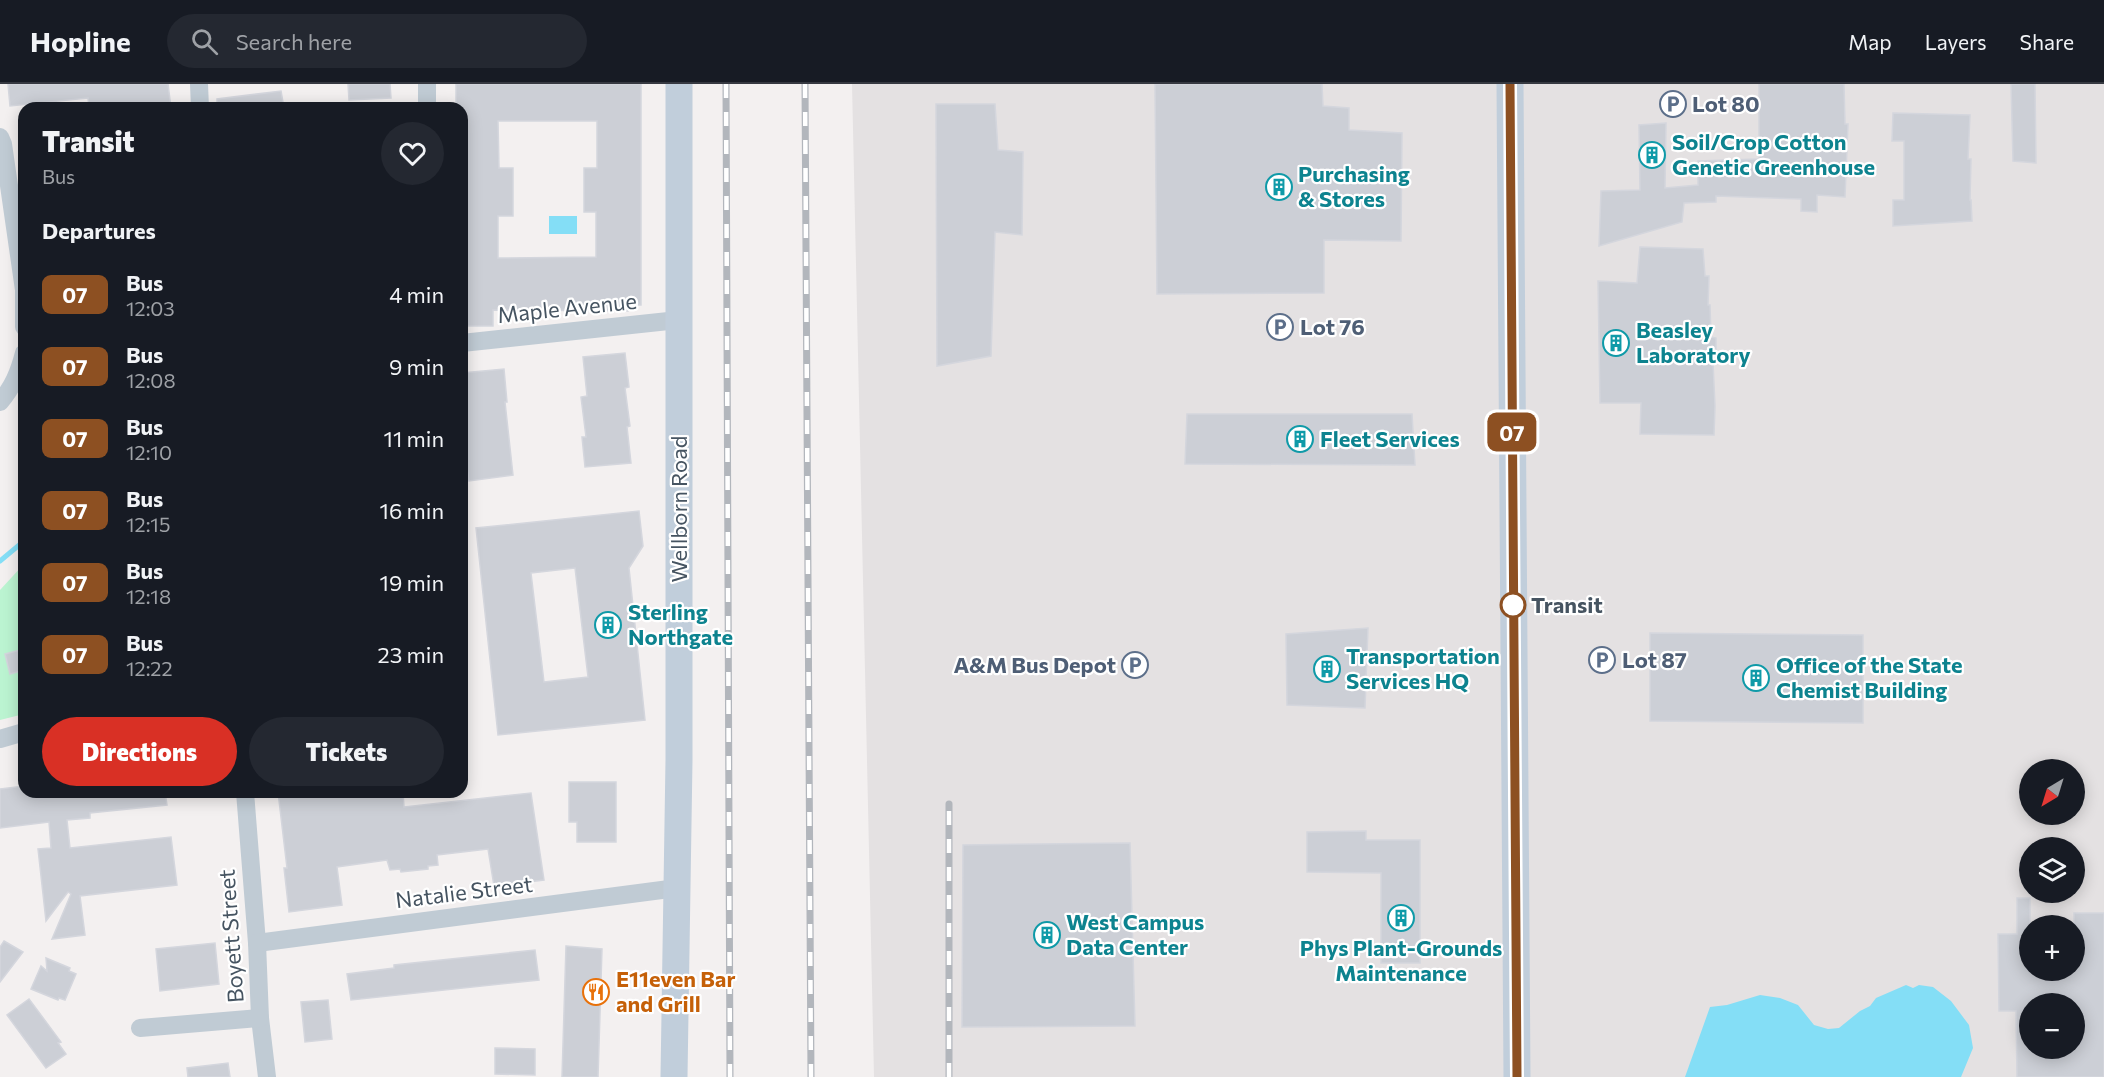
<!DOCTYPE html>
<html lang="en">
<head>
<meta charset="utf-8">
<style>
	:root { --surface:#171b24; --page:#242831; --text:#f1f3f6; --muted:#9ea1a6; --line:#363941; --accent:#d93025 }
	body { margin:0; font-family:Commissioner,sans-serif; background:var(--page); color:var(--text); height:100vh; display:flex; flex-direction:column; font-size:22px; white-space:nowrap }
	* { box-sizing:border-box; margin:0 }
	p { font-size:20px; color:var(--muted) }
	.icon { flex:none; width:33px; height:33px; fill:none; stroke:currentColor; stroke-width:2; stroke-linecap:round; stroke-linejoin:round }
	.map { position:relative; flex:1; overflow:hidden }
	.drawer { position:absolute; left:18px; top:18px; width:450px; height:696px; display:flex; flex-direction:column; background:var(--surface); border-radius:18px; box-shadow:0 3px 15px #0003 }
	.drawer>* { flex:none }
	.badge { padding:0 12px; border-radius:9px; font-size:21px; line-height:39px }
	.needle { width:39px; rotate:218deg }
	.tools { position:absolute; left:2019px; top:675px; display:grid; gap:12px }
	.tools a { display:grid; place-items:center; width:66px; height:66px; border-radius:50%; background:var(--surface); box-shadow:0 3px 15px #0003; font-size:30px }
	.map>.badge { position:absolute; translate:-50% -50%; box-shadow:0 0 0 3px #fff }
	h2 { padding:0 24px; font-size:22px; line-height:54px }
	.round { display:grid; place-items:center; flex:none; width:63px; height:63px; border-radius:32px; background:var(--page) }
	.head { display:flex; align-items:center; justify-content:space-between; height:102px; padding:0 24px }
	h1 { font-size:28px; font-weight:800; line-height:45px }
	.primary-button { display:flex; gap:12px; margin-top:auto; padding:12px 24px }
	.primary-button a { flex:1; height:69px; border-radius:36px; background:var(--accent); color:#fff; font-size:24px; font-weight:800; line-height:69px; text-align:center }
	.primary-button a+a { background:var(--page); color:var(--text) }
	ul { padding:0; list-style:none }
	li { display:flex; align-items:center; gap:18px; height:72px; padding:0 24px }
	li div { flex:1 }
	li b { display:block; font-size:22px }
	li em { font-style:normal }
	li .badge { min-width:66px; font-weight:700; text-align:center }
	header { display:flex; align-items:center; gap:36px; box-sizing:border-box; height:84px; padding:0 30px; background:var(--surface); border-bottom:2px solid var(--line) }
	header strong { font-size:28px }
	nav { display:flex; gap:33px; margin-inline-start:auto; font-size:21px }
	.search { width:420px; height:54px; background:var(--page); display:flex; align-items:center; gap:15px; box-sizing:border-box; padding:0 21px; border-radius:33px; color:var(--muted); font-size:22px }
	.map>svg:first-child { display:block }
</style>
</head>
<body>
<header>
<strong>Hopline</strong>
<div class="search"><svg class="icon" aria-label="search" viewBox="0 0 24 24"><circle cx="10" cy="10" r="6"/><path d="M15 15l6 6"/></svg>Search here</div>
<nav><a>Map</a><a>Layers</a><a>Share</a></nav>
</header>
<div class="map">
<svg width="2104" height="993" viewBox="0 0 2104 993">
	<rect width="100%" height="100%" fill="#f3f0f0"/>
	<path fill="#e4e1e2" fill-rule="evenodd" d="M852 0H2104V993H874ZM2030 686H2074V730H2030ZM2030 764H2074V808H2030ZM2030 842H2074V886H2030ZM2030 920H2074V964H2030Z"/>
	<polygon fill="#bbf4d1" points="24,480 24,630 0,636 0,506"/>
	<g fill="#84def6">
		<rect x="549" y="132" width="28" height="18"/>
		<polygon points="1906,901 1913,904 1919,901 1933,903 1951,917 1969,941 1973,964 1961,993 1685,993 1710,923 1727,921 1760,911 1780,914 1798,921 1814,941 1828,945 1839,944 1860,927 1870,922 1876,914"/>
	</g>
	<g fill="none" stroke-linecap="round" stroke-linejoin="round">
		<polyline stroke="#84def6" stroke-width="5" points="0,477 24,457"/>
	</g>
	<g fill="#cccfd6" stroke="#d4d6dd" stroke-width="1.5" fill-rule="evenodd">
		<polygon points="8,0 168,0 171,24 89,24 88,14 10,22"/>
		<polygon points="348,0 390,0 391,14 349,16"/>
		<path d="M456 0H641V221H628V227L493 226V242H462V24H456ZM498 37H597V84H584V128H596V173L498 174V132H513V84H499Z"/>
		<polygon points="1155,0 1322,0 1323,22 1349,24 1349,46 1402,49 1401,157 1324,156 1324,209 1157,210"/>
		<polygon points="1759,0 1844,0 1845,40 1848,40 1845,113 1817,111 1817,128 1801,127 1801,115 1716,112 1716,118 1684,119 1682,138 1599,162 1601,107 1640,106 1639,41 1666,39 1665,104 1698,101 1698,77 1759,75"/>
		<polygon points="2011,0 2035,0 2036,79 2013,77"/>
		<polygon points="281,7 284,24 217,24 217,15"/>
		<polygon points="936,20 995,20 998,66 1023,68 1022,151 995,148 991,272 937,282"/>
		<polygon points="1893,29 1970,31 1968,75 1971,75 1970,116 1971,116 1972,137 1893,142 1893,116 1904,116 1904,57 1892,57"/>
		<polygon points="1640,163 1703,165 1705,192 1709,192 1708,221 1710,221 1711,253 1716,254 1716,278 1713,278 1715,322 1714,351 1640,350 1641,319 1600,319 1598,197 1637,199"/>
		<polygon points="625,269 629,303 625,304 630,342 627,343 631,379 585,383 582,353 586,353 581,313 587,312 583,273"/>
		<polygon points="504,285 507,318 505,318 513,391 469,397 462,350 462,289"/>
		<polygon points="1187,330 1412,330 1415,381 1185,380"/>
		<path d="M639 427 643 462 629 484 645 636 498 651 476 444ZM575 484 588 593 544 598 531 489Z"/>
		<polygon points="1368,544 1365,624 1287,621 1286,550"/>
		<polygon points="1650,549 1863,551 1863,639 1650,637"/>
		<polygon points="24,565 24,586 10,590 5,570"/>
		<polygon points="569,698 616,698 616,758 577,758 577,738 569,738"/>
		<polygon points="24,702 24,708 165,708 167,721 90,729 90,734 67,736 70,764 171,753 177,801 80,812 85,851 52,855 71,810 68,808 46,837 38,765 51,764 49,738 0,744 0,705"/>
		<polygon points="278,708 403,708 404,723 531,709 544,796 494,802 488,765 437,771 438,781 428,782 428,785 401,788 400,785 390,786 387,776 337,783 342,821 289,828 284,784 287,784"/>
		<polygon points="1366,747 1366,756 1420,756 1420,879 1381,879 1381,789 1307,788 1307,748"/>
		<polygon points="1130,759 1135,942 962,943 963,761"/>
		<path d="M2017 814H2030V886H2074V829H2104V993H2017L2016 927H1999L1998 850H2017ZM2030 920H2074V964H2030Z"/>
		<polygon points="4,857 23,868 0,898 0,863"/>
		<polygon points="215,859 219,900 160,907 156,865"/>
		<polygon points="566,862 602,865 598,993 562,993"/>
		<polygon points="535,866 539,896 351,916 347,890 394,884 394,881"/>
		<polygon points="46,874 70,884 69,887 76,890 65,916 59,914 58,916 31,905 41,882 47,887"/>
		<polygon points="29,915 61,958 58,959 66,970 46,984 7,931"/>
		<polygon points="328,916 332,955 305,958 301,918"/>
		<polygon points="495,964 535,965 535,991 495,990"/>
		<polygon points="228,979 230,993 188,993 187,984"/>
	</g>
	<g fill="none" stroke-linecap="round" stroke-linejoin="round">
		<g stroke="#c0cbd4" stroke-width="18">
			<polyline points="199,0 200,24"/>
			<polyline points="427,0 427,24"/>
			<polyline points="0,53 3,60 24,206 24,243"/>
			<polyline points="462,259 678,236"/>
			<path d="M0 318C13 303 19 288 24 269"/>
			<polyline points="0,655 24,648"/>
			<polyline points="245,708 257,859 260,934 267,993"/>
			<polyline points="257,859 677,804"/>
			<polyline points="140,944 260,934"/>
		</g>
		<g stroke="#c1cedb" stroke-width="27">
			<polyline points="1510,0 1517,993"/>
			<polyline points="674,993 679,676 679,0"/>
		</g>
		<defs>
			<g id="rail">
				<polyline points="726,0 730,993"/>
				<polyline points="805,0 811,993"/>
				<polyline points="949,993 949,720"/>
			</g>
		</defs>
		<use href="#rail" stroke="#b2b6bc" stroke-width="7"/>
		<use href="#rail" stroke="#fff" stroke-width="4.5" stroke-dasharray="14" stroke-linecap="butt"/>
	</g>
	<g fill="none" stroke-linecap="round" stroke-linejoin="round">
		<defs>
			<polyline id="line" points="1510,0 1517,993"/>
		</defs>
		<use href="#line" stroke="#fff" stroke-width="14"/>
		<use href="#line" stroke="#8d5022" stroke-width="9"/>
	</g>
	<defs>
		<symbol id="parking-ring" viewBox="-11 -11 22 22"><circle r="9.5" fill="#fff" stroke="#5c6f8a" stroke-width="1.5"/><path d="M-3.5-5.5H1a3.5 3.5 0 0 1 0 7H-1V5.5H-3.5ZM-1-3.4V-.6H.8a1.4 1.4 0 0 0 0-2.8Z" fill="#5c6f8a"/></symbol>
		<symbol id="building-ring" viewBox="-11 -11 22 22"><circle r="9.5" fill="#fff" stroke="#0f9aa8" stroke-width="1.5"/><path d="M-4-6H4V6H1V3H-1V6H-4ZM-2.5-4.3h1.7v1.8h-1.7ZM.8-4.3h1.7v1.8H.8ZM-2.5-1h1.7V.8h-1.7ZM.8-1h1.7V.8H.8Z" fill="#0f9aa8"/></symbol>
		<symbol id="restaurant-ring" viewBox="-11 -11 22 22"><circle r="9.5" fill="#fff" stroke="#e8710a" stroke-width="1.5"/><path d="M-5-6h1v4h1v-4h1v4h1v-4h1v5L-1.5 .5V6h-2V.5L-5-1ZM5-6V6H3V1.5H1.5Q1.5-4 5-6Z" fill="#e8710a"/></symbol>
	</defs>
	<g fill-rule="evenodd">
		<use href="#parking-ring" x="1658" y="5" width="30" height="30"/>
		<use href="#building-ring" x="1637" y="56" width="30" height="30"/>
		<use href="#building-ring" x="1264" y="88" width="30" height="30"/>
		<use href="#parking-ring" x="1265" y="228" width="30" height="30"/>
		<use href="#building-ring" x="1601" y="244" width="30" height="30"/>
		<use href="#building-ring" x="1285" y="340" width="30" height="30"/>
		<use href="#building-ring" x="593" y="526" width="30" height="30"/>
		<use href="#parking-ring" x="1587" y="561" width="30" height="30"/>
		<use href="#parking-ring" x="1120" y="566" width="30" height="30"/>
		<use href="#building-ring" x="1312" y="570" width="30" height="30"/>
		<use href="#building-ring" x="1741" y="579" width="30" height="30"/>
		<use href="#building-ring" x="1386" y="819" width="30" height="30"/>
		<use href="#building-ring" x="1032" y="836" width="30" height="30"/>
		<use href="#restaurant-ring" x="581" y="893" width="30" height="30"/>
	</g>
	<circle fill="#fff" stroke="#8d5022" stroke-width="3" cx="1513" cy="521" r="12"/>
	<g text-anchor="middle" stroke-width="4.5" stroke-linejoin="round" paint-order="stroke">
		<g font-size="22" font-weight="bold" fill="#4e5e75" stroke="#fff" text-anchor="start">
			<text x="1692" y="28">Lot 80</text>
			<text x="1300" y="251">Lot 76</text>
			<text x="1622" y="584">Lot 87</text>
			<text x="1116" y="589" text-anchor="end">A&amp;M Bus Depot</text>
		</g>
		<g font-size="22" font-weight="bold" fill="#0d838f" stroke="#fff" text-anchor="start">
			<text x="1672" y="66">Soil/Crop Cotton<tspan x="1672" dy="25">Genetic Greenhouse</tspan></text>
			<text x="1298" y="98">Purchasing<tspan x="1298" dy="25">&amp; Stores</tspan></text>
			<text x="1636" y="254">Beasley<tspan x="1636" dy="25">Laboratory</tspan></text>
			<text x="1320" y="363">Fleet Services</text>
			<text x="628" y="536">Sterling<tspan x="628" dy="25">Northgate</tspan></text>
			<text x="1346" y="580">Transportation<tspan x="1346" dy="25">Services HQ</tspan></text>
			<text x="1776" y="589">Office of the State<tspan x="1776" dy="25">Chemist Building</tspan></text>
			<text x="1066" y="846">West Campus<tspan x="1066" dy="25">Data Center</tspan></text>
			<text x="1401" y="872" text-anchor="middle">Phys Plant-Grounds<tspan x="1401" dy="25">Maintenance</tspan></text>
		</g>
		<g font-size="22" fill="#465461" stroke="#fff">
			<text transform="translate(567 224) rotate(-6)" y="8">Maple Avenue</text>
			<text transform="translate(679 425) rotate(-90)" y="8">Wellborn Road</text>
			<text transform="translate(464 808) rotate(-7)" y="8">Natalie Street</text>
			<text transform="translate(231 852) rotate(-94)" y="8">Boyett Street</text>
		</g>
		<g font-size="22" font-weight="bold" fill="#465461" stroke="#fff" text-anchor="start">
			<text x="1531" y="529">Transit</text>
		</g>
		<g font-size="22" font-weight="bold" fill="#c56008" stroke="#fff" text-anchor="start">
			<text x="616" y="903">E11even Bar<tspan x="616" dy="25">and Grill</tspan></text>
		</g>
	</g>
</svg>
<div class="tools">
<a><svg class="needle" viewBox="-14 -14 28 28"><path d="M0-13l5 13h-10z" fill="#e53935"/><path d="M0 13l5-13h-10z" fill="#9ea1a6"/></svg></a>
<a><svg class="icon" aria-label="layers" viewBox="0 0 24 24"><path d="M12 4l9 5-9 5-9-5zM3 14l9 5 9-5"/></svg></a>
<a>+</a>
<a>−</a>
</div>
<b class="badge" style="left:1512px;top:348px;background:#8d5022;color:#fff">07</b>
<section class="drawer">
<div class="head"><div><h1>Transit</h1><p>Bus</p></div><a class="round"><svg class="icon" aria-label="heart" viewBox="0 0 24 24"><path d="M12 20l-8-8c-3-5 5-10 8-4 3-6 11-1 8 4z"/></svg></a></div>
<h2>Departures</h2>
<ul>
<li><span class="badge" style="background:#8d5022;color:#fff">07</span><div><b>Bus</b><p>12:03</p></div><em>4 min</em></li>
<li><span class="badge" style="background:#8d5022;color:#fff">07</span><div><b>Bus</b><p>12:08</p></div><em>9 min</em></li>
<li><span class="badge" style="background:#8d5022;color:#fff">07</span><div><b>Bus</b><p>12:10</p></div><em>11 min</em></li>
<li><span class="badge" style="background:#8d5022;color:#fff">07</span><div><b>Bus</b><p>12:15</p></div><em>16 min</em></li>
<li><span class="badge" style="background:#8d5022;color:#fff">07</span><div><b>Bus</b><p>12:18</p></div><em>19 min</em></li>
<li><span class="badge" style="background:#8d5022;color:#fff">07</span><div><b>Bus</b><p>12:22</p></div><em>23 min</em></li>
</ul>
<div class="primary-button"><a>Directions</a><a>Tickets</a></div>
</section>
</div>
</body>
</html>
